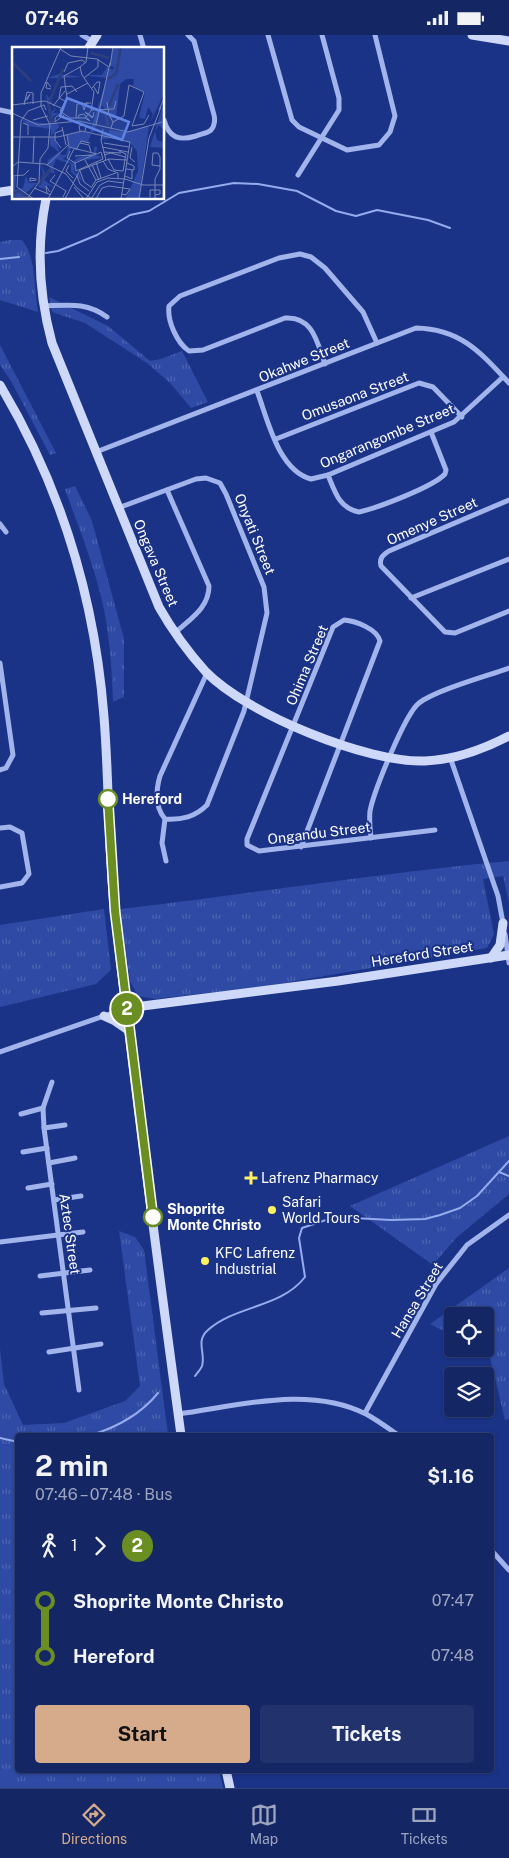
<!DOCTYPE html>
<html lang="en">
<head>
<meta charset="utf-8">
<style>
	:root { --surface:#142664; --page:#21326d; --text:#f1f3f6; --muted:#9da5bf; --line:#334378; --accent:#d6ab8b }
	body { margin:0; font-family:"Public Sans",sans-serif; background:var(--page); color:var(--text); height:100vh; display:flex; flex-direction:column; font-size:19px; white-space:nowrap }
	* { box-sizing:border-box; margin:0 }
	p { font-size:16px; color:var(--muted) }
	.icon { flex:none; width:28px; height:28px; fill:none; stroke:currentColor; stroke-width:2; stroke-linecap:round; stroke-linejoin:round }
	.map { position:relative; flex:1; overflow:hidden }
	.side { position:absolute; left:15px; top:1398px; width:479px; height:340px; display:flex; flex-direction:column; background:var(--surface); border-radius:5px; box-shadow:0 1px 4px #0004,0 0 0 1px var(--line) }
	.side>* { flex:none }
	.badge { padding:0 10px; border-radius:16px; font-size:18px; line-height:32px }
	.tools { position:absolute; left:444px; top:1272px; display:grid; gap:10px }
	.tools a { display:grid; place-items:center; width:50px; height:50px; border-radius:5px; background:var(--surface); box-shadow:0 1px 4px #0004,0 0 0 1px var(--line); font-size:25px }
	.map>.badge { position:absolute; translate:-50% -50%; box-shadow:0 0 0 2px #fff }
	.legs { display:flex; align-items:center; gap:8px; height:55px; padding:0 20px; font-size:16px }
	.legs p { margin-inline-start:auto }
	.head { display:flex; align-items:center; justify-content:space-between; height:85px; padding:0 20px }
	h1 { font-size:28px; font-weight:700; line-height:38px }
	.primary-button { display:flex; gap:10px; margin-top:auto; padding:10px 20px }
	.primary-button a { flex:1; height:58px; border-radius:5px; background:var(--accent); color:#111; font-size:20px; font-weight:700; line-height:58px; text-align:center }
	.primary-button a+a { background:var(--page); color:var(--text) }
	ul { padding:0 20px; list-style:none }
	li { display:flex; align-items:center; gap:18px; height:55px; font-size:19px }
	li i { display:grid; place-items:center; width:8px; height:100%; margin:0 6px; background:currentColor }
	li i::after { content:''; width:12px; height:12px; margin:-6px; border:4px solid; border-radius:50%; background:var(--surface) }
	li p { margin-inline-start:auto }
	li:first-child i { background:linear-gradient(#0000 50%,currentColor 0) }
	li:last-child i { background:linear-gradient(currentColor 50%,#0000 0) }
	.status { display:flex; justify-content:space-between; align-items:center; height:35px; padding:0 25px; background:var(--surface); direction:ltr }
	.status svg { height:14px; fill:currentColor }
	.menu { display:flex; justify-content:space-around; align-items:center; height:70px; border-top:1px solid var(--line); background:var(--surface); font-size:14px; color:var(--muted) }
	.menu a { display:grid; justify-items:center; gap:2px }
	.menu .selected { color:var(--accent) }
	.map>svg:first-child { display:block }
</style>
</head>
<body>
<div class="status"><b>07:46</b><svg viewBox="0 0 49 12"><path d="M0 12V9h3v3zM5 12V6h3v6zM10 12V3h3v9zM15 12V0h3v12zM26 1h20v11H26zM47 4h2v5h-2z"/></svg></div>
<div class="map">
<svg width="509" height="1753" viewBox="0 0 509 1753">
	<defs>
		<pattern id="grass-tufts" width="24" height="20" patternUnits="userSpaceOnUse" patternTransform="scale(1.25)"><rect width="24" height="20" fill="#2e4aa4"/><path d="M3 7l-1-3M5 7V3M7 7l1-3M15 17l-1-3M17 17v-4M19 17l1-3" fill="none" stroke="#4d65b2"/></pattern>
	</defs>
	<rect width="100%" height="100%" fill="#1b3386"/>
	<g fill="url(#grass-tufts)">
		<path d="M10 205H22C36 221 34 255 38 277L0 265V207Z"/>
		<polygon points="49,262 108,291 150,326 161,324 182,316 208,367 191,373 170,348 147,328 85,288 52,277"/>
		<polygon points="0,310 56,418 50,420 11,346 0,330"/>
		<path d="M75 451 92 486 124 604V662L113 667C112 636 110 605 104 575 96 534 79 494 65 454Z"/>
		<path d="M509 826V868L503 841 483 844 494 899 487 913 261 952 155 964 138 961 130 946 120 874C250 859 379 838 509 826Z"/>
		<polygon points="104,874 111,935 96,949 0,972 0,890"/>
		<polygon points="509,1101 509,1159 456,1203 433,1230 350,1171"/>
		<polygon points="119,1196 135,1202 144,1215 168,1400 18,1400 18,1735 219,1735 223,1753 0,1753 0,1314 4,1349 23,1390 64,1388 125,1366 140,1351"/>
		<polygon points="509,1233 509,1384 505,1385 489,1318 480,1314 485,1314 485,1281 452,1281 452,1300 430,1289"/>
	</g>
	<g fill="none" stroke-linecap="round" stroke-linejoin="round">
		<g stroke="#95abee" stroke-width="2">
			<polyline points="46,218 58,216 97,200 130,180 149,176 179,158 234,148 258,149 297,156 336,176 356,181 377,175 428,185 450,193"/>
			<polyline points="0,224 19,222"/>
			<polyline points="499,1137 509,1141"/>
			<path d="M195 1341C197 1338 201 1334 202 1331 206 1318 195 1306 208 1295 236 1270 281 1273 305 1242L299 1203 302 1193 335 1182 391 1185 425 1184 440 1180 460 1173 477 1161 509 1126"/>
			<path d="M91 1400C118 1392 140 1380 158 1358"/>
			<polyline points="0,1403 18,1407"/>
		</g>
		<g stroke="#a2b4ec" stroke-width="5">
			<polyline points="82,0 92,6"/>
			<polyline points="140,0 144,14"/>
			<polyline points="268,0 292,85 299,92 347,115 379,110 390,97 395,81 375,0"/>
			<polyline points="0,75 14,78"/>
			<path d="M164 85C169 103 179 106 196 101 201 99 208 98 211 95 215 91 215 84 214 80L194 6 188 0"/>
			<polyline points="298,140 339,75 339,63 322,0"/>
			<path d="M45 271C69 270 87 267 107 282"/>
			<path d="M325 329C317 307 313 281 285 283L203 315 189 316C177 308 167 286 169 271L180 261 279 223 300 219 311 222 325 233 363 277 377 308"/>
			<path d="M257 356C268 385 278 435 311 444L328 440 454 387 503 342"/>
			<polyline points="276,404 419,348 433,352 462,382"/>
			<path d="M96 417 416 293C461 294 481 318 509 348"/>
			<path d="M328 440C335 457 339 473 359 477 377 473 433 452 445 439L446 435 431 397"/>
			<path d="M167 455 209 551C209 573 190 584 175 598"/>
			<path d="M509 465 389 516C383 520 379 523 381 531L445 597 455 598 509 576"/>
			<path d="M118 473 196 444 206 443 220 448 226 459 264 552 267 578 244 676 207 770C195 782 182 785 165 784 155 772 156 755 160 741L207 638"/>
			<polyline points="0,489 6,497"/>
			<polyline points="411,563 509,524"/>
			<polyline points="0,628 13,720 6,733 0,735"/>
			<polyline points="450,722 498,861 503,888"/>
			<polyline points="165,784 162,808 166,826"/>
			<polyline points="0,793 10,792 22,798 29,839 22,848 0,852"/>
			<path d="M371 803C370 794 369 785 370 776 374 756 405 679 419 668 436 655 487 641 509 633"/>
			<path d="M301 812 380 606C377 594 356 586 344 585L333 592 247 804V810L259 816 435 795"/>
			<polyline points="505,899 509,928"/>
			<polyline points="0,1017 127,973"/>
			<polyline points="52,1047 43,1073 44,1093 79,1355"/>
			<polyline points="21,1079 43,1073"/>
			<polyline points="44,1093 65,1090"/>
			<polyline points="23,1117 47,1113"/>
			<polyline points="49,1128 75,1123"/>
			<polyline points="28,1153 52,1149"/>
			<polyline points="54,1165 81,1161"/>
			<polyline points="0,1207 83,1197"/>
			<polyline points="40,1241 90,1235"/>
			<polyline points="42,1278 96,1273"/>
			<polyline points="49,1317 101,1309"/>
			<polyline points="365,1378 436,1249 467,1210 509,1180"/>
			<path d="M178 1379C238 1371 309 1350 366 1379 377 1385 388 1393 398 1400"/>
			<polyline points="491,1515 509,1535"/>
		</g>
		<g stroke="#ced8f9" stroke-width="9">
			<polyline points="472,0 509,6"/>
			<polyline points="88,14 97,0"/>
			<polyline points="0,157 14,155"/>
			<path d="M46 164C36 213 39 260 52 308L159 572C172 595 188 617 206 637 247 679 367 728 425 726 454 725 484 714 509 701"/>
			<path d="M0 350C61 452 95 564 104 682 109 744 108 808 114 870 134 1047 157 1224 181 1400"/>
			<polyline points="491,923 500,910 503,888"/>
			<polyline points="127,973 338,946 509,920"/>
			<polyline points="104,981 115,986 128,995"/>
			<polyline points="226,1735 230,1753"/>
		</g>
	</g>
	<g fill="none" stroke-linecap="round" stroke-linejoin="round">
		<defs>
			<polyline id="line-1" points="108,764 115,876 153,1182"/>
		</defs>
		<use href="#line-1" stroke="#fff" stroke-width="11"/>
		<use href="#line-1" stroke="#6b8e23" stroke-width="8"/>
	</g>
	<g fill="#fff" stroke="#6b8e23" stroke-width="2.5">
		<circle cx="108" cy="764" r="9"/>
		<circle cx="153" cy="1182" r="9"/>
	</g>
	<g fill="#fdf15f" stroke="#1b3386" stroke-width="2">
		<path d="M248.5 1135.5h5v5h5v5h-5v5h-5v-5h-5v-5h5z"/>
		<circle cx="272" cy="1175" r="5"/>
		<circle cx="205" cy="1226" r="5"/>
	</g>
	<g text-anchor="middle" stroke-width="4" stroke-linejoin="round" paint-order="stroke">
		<g font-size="14" fill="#fff" stroke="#1b3386">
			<text transform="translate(304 325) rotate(-22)" y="5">Okahwe Street</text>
			<text transform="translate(355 361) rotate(-21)" y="5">Omusaona Street</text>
			<text transform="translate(387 401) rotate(-23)" y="5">Ongarangombe Street</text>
			<text transform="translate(432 486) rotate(-24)" y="5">Omenye Street</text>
			<text transform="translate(255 499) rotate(68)" y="5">Onyati Street</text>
			<text transform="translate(156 528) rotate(67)" y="5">Ongava Street</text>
			<text transform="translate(307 630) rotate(-67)" y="5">Ohima Street</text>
			<text transform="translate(319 798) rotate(-7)" y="5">Ongandu Street</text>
			<text transform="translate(422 919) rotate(-9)" y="5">Hereford Street</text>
			<text transform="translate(70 1199) rotate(82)" y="5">Aztec Street</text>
			<text transform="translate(417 1265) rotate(-59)" y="5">Hansa Street</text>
		</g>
		<g font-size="14" font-weight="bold" fill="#fff" stroke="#1b3386" text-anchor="start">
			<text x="122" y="769">Hereford</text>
			<text x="167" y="1179">Shoprite<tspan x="167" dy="16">Monte Christo</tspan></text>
		</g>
		<g font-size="14" fill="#fff" stroke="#1b3386" text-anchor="start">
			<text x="261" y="1148">Lafrenz Pharmacy</text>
			<text x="282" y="1172">Safari<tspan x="282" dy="16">World Tours</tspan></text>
			<text x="215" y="1223">KFC Lafrenz<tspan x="215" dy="16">Industrial</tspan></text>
		</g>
	</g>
	<g transform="translate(12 12)">
		<rect width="152" height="152" fill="#1b3386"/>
		<path d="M101 0H152V47L137 78 127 152 114 151 126 124 125 104 118 96 99 91 89 93 90 86 97 87V83L112 85 137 79 141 67 136 60 133 72 127 71 133 45 121 39 122 32H114L108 37 104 70 99 71 90 58 82 85H78L95 31 70 28H90L95 20 101 23 102 20 98 19ZM51 22 48 27 70 30 47 31 38 51 40 55 43 54 37 57 36 61 39 65 45 60 41 66H47L41 70V74L48 79 39 89V82L16 79 10 73 38 77 34 47 37 51 39 48 46 31H35L47 27ZM152 55V83L147 78 143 84 145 93 151 95V101L138 100ZM38 90H42L49 108H54L56 100 59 101 54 110 50 111 60 116 65 111 82 106V100H85L84 108 91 111 64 114 62 125 68 128 70 134 59 125V117L44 112 41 120 43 127 38 125 32 133 43 141 36 138 33 142 26 140 31 127 29 117 33 127 39 119 35 117 36 113 47 105 38 98ZM0 129 4 130 3 143 11 141 14 129 17 136H25L14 146 18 152 0 149Z" fill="#2e4aa4"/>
		<path d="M69 84 79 87 76 95 68 94 64 103 57 99 55 88Z" fill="#2e4aa4"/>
		<path fill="none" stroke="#2e3f7e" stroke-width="2.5" d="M79 6 97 11M0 15 19 34M96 32 104 27 109 0M37 56 51 22M37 58 40 76M97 59 106 37M93 63 96 79M28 138 30 131 39 122M0 147 7 144 19 152"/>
		<path fill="none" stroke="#7685b6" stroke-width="1" d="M48 2 59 9 85 12 97 20M98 19 101 0M68 20 52 29 55 51 48 64 58 71H73L79 64 82 45 70 28 68 20 74 15 76 0M52 25 56 16 70 13 74 16M72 31 86 20V12M80 41 85 35H88L86 47 82 40M39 42 34 41 35 35 39 40M55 47 76 36M53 54 47 51 49 40 60 39 65 45M12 55 18 47 15 53M70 55 72 63 75 55M95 55 97 68 101 75M0 58 33 54 49 61M12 58 15 45 21 46V57M41 59 53 44M79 63 102 62 104 54M147 63 153 49M0 66 26 78 67 74 116 85 150 75M49 66 43 71V75L52 68M81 70 73 65 80 71 81 70 82 65M64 71 65 57 79 56M66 71 67 68 72 67 78 74 73 71M21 73 36 69M11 76 16 78V88M38 78 29 59V46L49 0M84 78 98 16M50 80 54 98M99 81 101 75 112 69 117 38 132 45 120 79 132 77 137 68M91 82 89 93 94 113M68 84 67 79 70 78 74 79 73 84M55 88 57 100 85 107M0 90H46L70 84 118 95 109 152M68 96 77 98 79 105M92 96 117 100M90 100 116 105M120 100 118 111 123 115M49 101 43 93V86L51 83M64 103 69 94 78 96M58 104 55 111 63 116M107 104 114 107 111 124M91 105 109 106M92 108 99 106 113 110M63 109 80 108M96 112 102 123 111 124M73 113 84 133M91 114 96 122 106 126V131M84 115 89 131M21 116 22 89M63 116 64 124 91 112 89 105 85 107M63 116 84 107M35 118 56 98M57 118 54 124 61 131M80 118 87 133M0 120 6 115 33 117 54 127 65 141 80 152M114 122 122 123V119L115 116M68 124 72 135 79 140M43 128 38 134 54 144 51 150M0 129 12 128 17 123M65 129 68 137 77 144M113 129 120 132V123M18 131 24 132V133L18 134ZM62 140 72 152M22 141 39 148M79 141 84 133 104 126M35 147 34 139 38 145M138 150V143H148V147L143 148M15 152 27 135 28 112 36 101 38 78M22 152 5 140 9 74 16 64 32 58 34 63M36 152 62 102M53 152 68 123 97 112 115 113M74 152 85 135 96 131 113 132 131 138H152M79 152 88 138 96 134 112 136M84 152 90 141 97 139 118 142 114 148 110 147M127 152 137 91 149 60M143 152V132L148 122V110L146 106H141L140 118 148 119M151 152 153 81"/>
		<path fill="#6183e4" fill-opacity="0.15" stroke="#6183e4" stroke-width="2.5" d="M55 51 117 75 110 93 48 69Z"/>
		<rect width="152" height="152" fill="none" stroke="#fff" stroke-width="2.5"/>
	</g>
</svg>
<div class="tools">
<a><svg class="icon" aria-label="locate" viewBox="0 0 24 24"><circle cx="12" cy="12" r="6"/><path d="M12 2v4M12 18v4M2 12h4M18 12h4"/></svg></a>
<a><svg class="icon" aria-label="layers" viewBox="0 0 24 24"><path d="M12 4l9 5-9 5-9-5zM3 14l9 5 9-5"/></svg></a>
</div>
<b class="badge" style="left:127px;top:974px;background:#6b8e23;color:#fff">2</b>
<section class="side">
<div class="head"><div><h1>2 min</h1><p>07:46 – 07:48 · Bus</p></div><b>$1.16</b></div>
<div class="legs"><svg class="icon" aria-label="walk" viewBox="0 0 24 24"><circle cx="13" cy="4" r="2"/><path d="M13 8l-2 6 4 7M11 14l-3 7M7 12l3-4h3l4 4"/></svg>1<svg class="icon" aria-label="forward" viewBox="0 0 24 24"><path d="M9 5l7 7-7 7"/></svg><b class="badge" style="background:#6b8e23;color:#fff">2</b></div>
<ul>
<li><i style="color:#6b8e23"></i><b>Shoprite Monte Christo</b><p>07:47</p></li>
<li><i style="color:#6b8e23"></i><b>Hereford</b><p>07:48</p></li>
</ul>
<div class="primary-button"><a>Start</a><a>Tickets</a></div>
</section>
</div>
<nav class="menu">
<a class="selected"><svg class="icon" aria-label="directions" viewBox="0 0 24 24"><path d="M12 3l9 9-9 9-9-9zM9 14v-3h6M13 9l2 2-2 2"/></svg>Directions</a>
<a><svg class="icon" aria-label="map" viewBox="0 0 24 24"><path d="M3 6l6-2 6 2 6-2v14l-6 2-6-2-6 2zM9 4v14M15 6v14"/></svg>Map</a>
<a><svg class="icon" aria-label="tickets" viewBox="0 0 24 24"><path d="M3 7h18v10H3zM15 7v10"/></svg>Tickets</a>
</nav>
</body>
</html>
